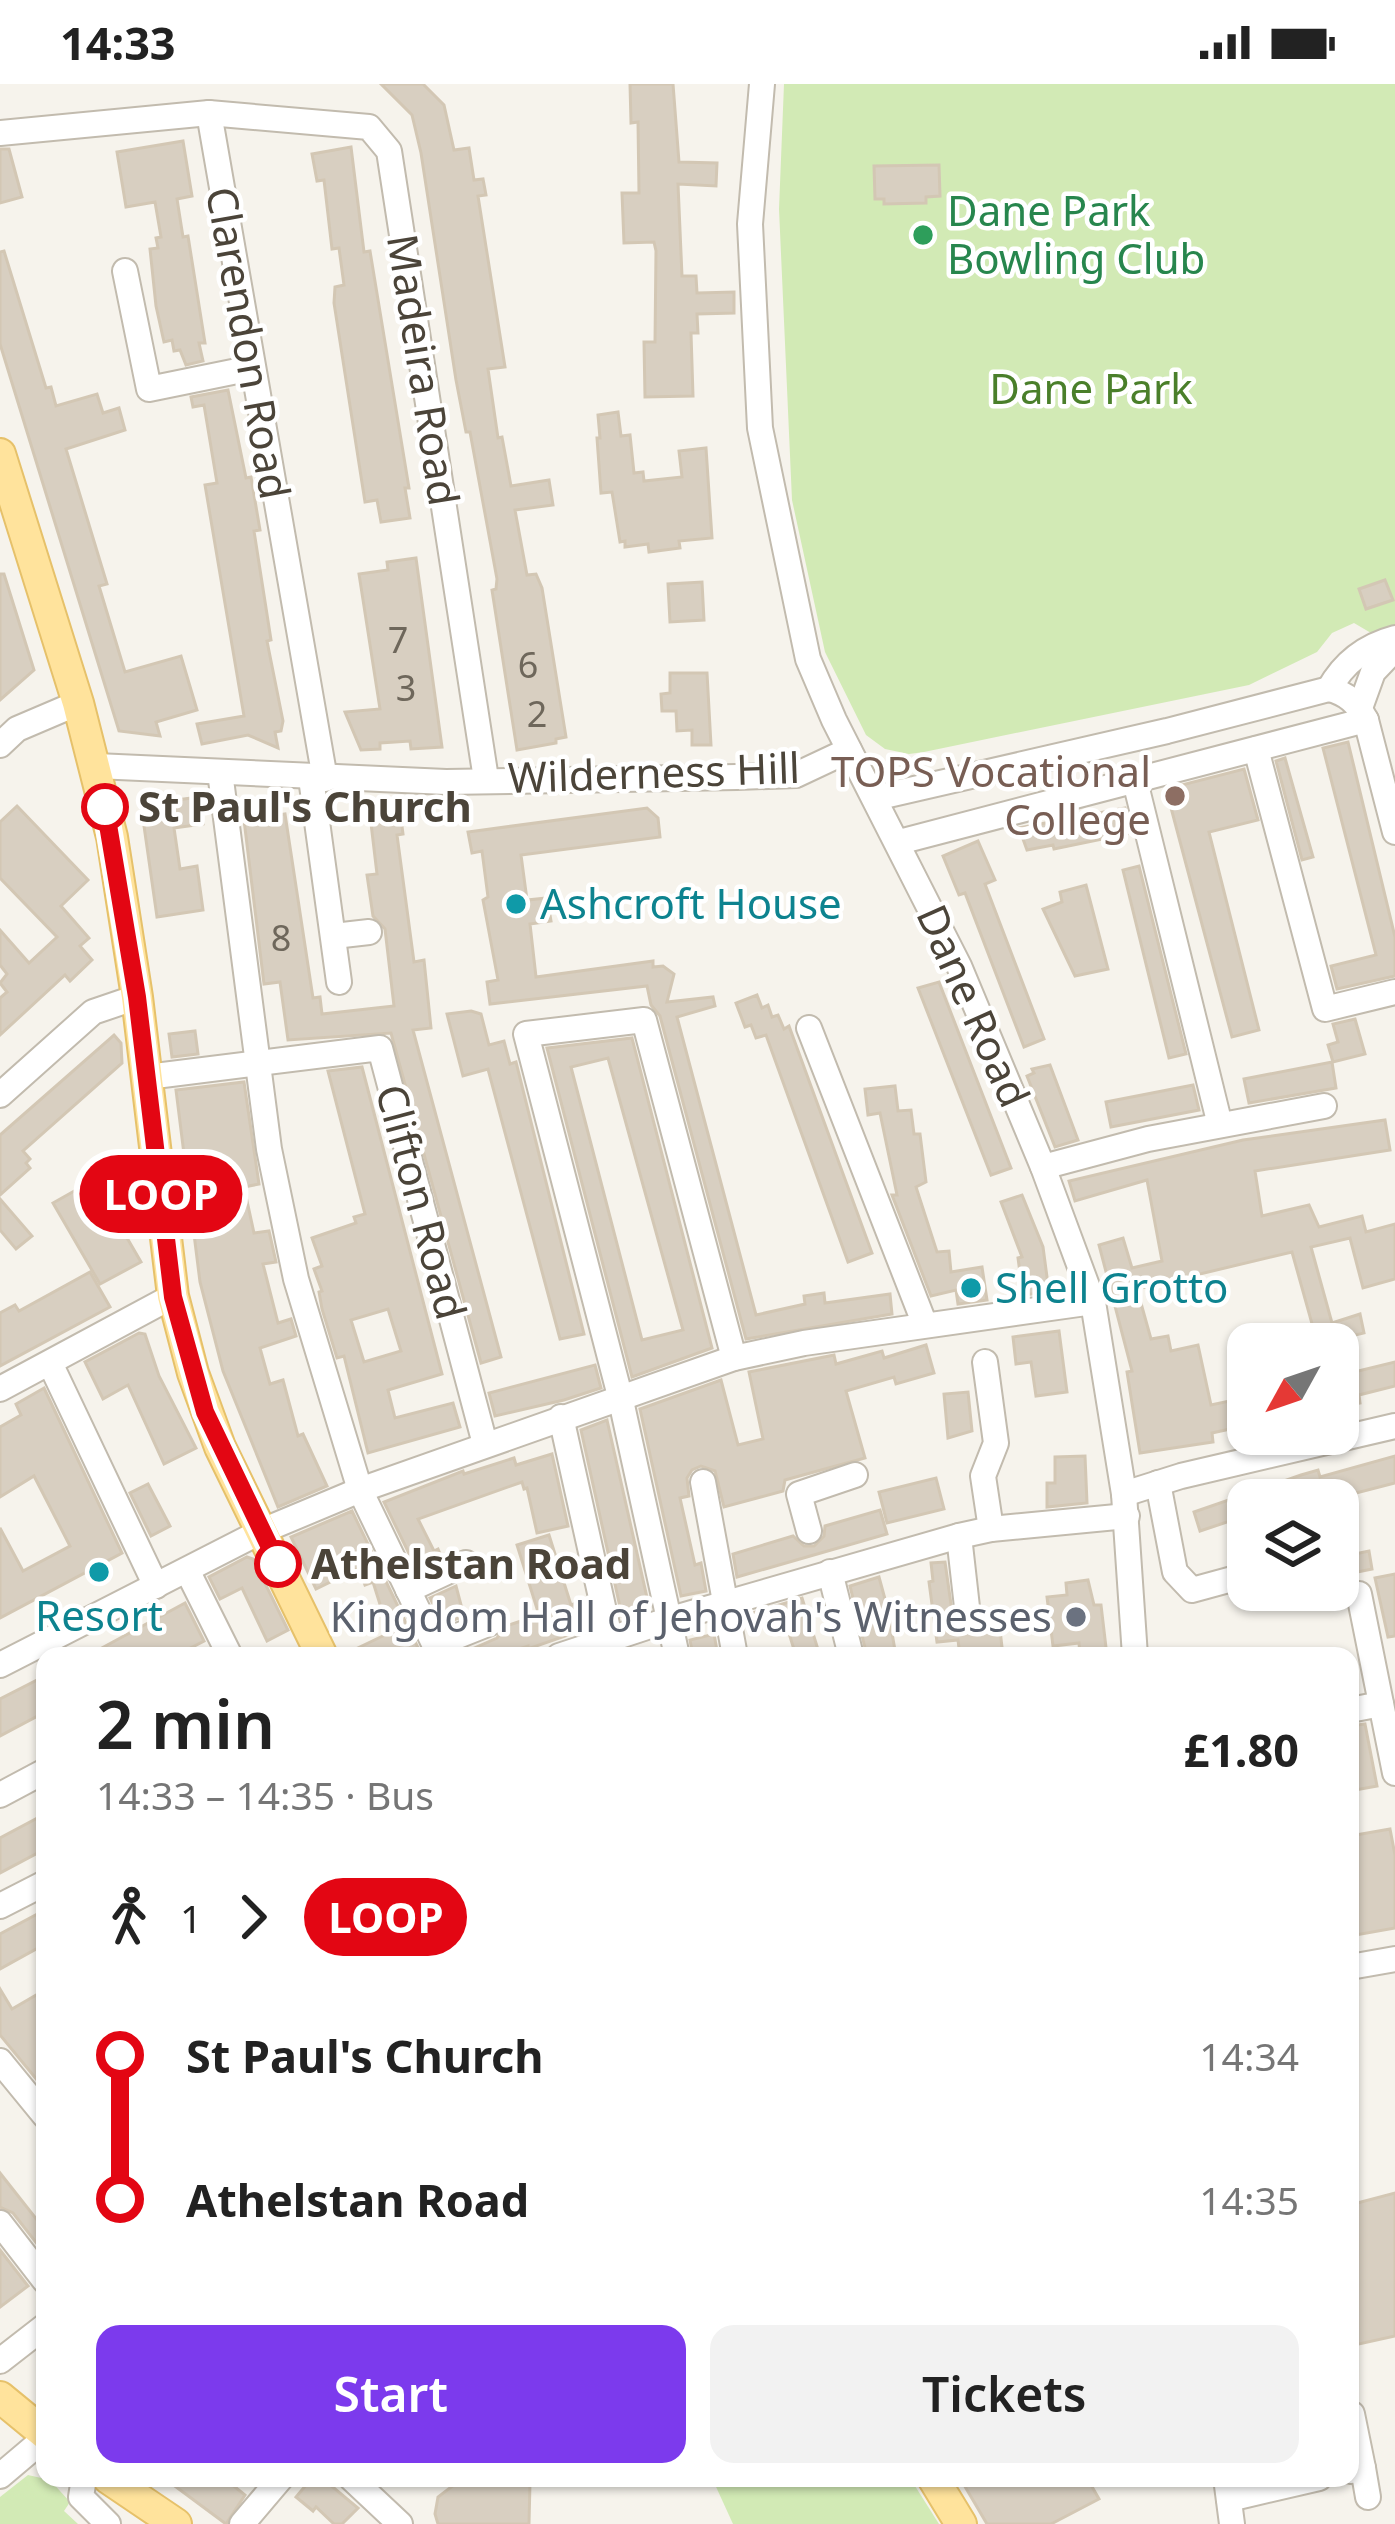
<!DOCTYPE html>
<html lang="en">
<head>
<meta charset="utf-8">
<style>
	:root { --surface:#fff; --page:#f2f2f2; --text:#222; --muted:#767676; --accent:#7c3aed }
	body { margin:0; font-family:"Noto Sans",sans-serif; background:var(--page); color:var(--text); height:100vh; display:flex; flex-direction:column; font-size:45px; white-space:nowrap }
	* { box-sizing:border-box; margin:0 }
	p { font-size:39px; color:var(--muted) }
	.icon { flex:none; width:66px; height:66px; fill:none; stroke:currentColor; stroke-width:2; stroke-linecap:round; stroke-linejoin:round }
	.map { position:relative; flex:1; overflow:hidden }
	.side { position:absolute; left:36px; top:1563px; width:1323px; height:840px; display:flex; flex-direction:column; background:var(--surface); border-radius:24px; box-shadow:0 3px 9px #0004 }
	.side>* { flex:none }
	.badge { padding:0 24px; border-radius:39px; font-size:42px; line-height:78px }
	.needle { width:78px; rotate:230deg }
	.tools { position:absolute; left:1227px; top:1239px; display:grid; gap:24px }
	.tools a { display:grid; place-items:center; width:132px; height:132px; border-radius:24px; background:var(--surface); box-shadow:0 3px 9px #0004; font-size:60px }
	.map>.badge { position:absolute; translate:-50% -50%; box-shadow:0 0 0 6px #fff }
	.legs { display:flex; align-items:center; gap:18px; height:132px; padding:0 60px; font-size:39px }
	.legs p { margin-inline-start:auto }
	.summary { display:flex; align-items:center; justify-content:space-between; height:204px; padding:0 60px }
	h1 { font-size:66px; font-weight:600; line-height:90px }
	.button { display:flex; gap:24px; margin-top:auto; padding:24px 60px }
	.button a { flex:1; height:138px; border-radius:24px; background:var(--accent); color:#fff; font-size:48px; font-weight:600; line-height:138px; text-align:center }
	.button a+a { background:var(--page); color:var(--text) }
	ul { padding:0 60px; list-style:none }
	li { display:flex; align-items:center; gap:42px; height:144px; font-size:45px }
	li i { display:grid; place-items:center; width:18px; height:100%; margin:0 15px; background:currentColor }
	li i::after { content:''; width:30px; height:30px; margin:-15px; border:9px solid; border-radius:50%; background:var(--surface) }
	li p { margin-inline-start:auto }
	li:first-child i { background:linear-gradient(#0000 50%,currentColor 0) }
	li:last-child i { background:linear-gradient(currentColor 50%,#0000 0) }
	.status { display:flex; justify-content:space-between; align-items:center; height:84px; padding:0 60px; background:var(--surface); direction:ltr }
	.status svg { height:33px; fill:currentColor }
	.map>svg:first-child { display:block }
</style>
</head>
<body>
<div class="status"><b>14:33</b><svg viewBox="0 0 49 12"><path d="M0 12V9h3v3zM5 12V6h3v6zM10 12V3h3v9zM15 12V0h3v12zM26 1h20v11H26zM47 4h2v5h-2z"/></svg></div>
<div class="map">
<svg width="1395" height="2440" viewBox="0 0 1395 2440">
	<rect width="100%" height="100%" fill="#f6f3ec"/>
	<g fill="#d2eab5">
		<polygon points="784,0 1395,0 1395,541 1371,549 1354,539 1332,549 1317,568 1249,601 924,668 909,670 885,665 866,651 825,568 792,416 779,125"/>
		<polygon points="28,2391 50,2396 70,2418 64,2427 78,2440 0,2440 0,2413"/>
		<polygon points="712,2394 910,2394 939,2440 733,2440"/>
	</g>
	<g fill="#d8cfc1" stroke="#d3c7b4" stroke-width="3" fill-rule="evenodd">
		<polygon points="381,0 423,0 444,21 454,66 469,64 474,96 483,95 486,111 478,112 505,283 488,285 498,354 502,353 511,402 549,396 553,421 515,426 527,491 536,490 542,504 566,653 556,655 556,659 517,666 492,506 496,505 497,495 470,348 466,348 456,296 421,69 412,31"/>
		<polygon points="630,0 673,0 679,78 717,79 716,102 678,100 682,192 696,192 697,209 734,208 734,229 697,230 698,249 691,249 693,312 645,313 644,258 655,258 656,167 654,158 624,159 622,109 639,109 638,38 631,39"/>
		<polygon points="183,57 192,112 177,115 183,153 188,152 205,259 199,259 203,277 186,281 180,266 174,267 172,256 164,258 156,222 150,165 158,164 156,154 161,153 155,118 126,123 117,68"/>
		<polygon points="351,63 364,168 370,167 409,404 405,404 410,434 381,438 377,416 365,418 334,219 335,203 344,201 339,164 332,165 324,96 317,97 312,70"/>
		<polygon points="0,65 9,65 22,113 0,119"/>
		<polygon points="939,81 940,112 926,113 926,119 884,120 884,115 875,115 874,82"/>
		<polygon points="4,167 46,304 51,303 56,322 97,310 103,329 119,324 125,346 66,365 107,500 99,502 125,588 181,572 197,626 156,638 160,652 119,647 0,260 0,168"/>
		<polygon points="228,306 246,394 251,393 260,446 254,447 271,556 267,557 283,637 281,647 275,648 278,664 248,651 202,660 197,640 244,632 205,401 217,399 204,321 193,323 191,313"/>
		<polygon points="618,328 621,352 630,351 634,389 643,388 644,397 682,393 679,367 706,364 712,454 679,457 680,464 649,468 648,460 625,463 625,457 620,458 612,408 601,409 597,354 600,354 598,331"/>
		<polygon points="416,474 442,663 411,665 410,657 380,659 380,665 361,666 345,628 380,625 359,490 388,486 387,478"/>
		<polygon points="0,490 4,490 34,586 0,616"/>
		<polygon points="1385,496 1393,516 1366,525 1359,505"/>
		<polygon points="702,498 704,536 670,538 668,500"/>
		<polygon points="670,589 707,589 711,661 692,661 692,646 677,647 676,627 662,627 661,610 670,609"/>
		<polygon points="1348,658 1395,853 1395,892 1337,905 1331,882 1376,871 1323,664"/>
		<polygon points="1285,674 1313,773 1302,776 1276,677"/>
		<polygon points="1244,685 1258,736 1209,748 1259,946 1232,953 1166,705"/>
		<polygon points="168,710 169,717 199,713 203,740 174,744 180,785 197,782 203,826 157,833 140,714"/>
		<polygon points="17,722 88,796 61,822 89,854 80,862 92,876 70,897 65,891 0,951 0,914 7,908 0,899 7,890 0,881 0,846 29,879 57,853 0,794 0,738"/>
		<polygon points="647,724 658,734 660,753 521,771 527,816 547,814 551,837 530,840 536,893 653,877 653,883 663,882 674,890 667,918 713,913 715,922 677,933 756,1231 805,1220 804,1212 824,1209 825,1219 890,1210 892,1230 746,1255 660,932 651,921 647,902 490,920 487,898 498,896 483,816 488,813 482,767 472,769 468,748"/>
		<polygon points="1125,724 1131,749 1054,765 1053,761 1027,766 1019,744"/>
		<polygon points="400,727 403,750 397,751 414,878 424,876 431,944 413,946 501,1273 481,1279 391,949 288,956 280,898 264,900 244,736 285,730 313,914 320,913 322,930 394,922 385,845 373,832 367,791 377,790 370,731"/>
		<polygon points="978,757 995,796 985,800 1044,955 1024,963 965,809 959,811 943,772"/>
		<polygon points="1139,782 1186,970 1169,974 1123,786"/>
		<polygon points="1086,801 1108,885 1075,892 1043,825 1062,818 1060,808"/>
		<polygon points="939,898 1011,1084 991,1091 918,904"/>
		<polygon points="757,911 762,924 768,921 772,933 778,931 784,945 789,942 872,1169 848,1178 766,951 756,954 751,941 745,943 736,919"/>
		<polygon points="471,927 481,930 489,961 504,957 510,980 516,978 584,1250 560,1255 488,985 463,992 447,930"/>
		<polygon points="1355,935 1365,970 1333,978 1328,961 1338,958 1333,940"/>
		<polygon points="195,947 198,970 172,973 169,950"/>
		<polygon points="114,951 121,959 122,979 23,1067 30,1075 26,1079 30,1084 0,1111 0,1051"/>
		<path d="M632 954 712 1264 632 1293 547 964ZM608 974 683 1246 642 1256 571 983Z"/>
		<polygon points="1332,978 1336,1004 1249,1019 1244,995"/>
		<polygon points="1050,981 1078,1056 1055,1063 1027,992 1034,989 1032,985"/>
		<path d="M362 983 442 1290 388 1306 395 1334 453 1319 460 1343 368 1369 344 1272 337 1274 322 1225 319 1208 322 1207 314 1185 322 1182 312 1154 356 1139 354 1133 365 1130 328 987ZM388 1225 401 1267 364 1278 351 1236Z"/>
		<polygon points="244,998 259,1100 244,1103 254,1149 269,1147 276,1178 263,1180 278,1239 291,1235 296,1252 260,1264 270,1300 283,1296 298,1352 303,1350 327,1402 278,1423 223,1287 200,1198 176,1006"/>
		<polygon points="1193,1001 1199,1026 1111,1043 1106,1018"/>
		<polygon points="895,1002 898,1027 911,1026 914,1050 920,1050 926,1098 916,1103 937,1168 949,1167 951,1188 982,1183 987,1216 958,1220 956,1206 931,1212 892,1111 897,1111 880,1029 868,1031 865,1005"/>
		<polygon points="1385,1036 1390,1066 1255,1087 1262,1132 1309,1121 1319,1143 1362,1132 1366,1148 1395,1140 1395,1195 1363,1204 1350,1154 1311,1163 1332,1239 1360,1230 1364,1249 1335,1256 1332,1242 1314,1247 1292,1168 1137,1205 1151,1255 1168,1252 1171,1267 1198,1261 1211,1321 1248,1313 1248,1341 1212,1349 1213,1358 1140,1369 1127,1288 1132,1287 1099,1161 1123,1154 1132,1184 1162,1177 1147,1096 1075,1117 1069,1097 1243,1056"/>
		<polygon points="108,1088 137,1139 123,1147 141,1178 100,1200 53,1119"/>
		<polygon points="1022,1111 1043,1163 1049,1208 1023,1211 1018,1174 1022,1173 1001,1118"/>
		<polygon points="0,1115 32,1152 16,1165 0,1146"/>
		<polygon points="90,1188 110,1223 0,1282 0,1229 15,1221 19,1227"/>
		<polygon points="1059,1247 1067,1308 1036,1312 1031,1278 1016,1280 1013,1253"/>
		<polygon points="139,1249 145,1250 159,1292 196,1364 164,1380 128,1301 103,1315 85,1278"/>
		<polygon points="926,1261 934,1289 896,1300 894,1293 846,1307 865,1374 785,1396 783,1407 724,1423 715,1387 701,1382 692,1386 687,1394 689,1412 680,1414 695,1481 701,1479 706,1507 681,1512 640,1325 721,1296 738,1361 763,1355 749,1288 834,1271 836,1280 882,1267 884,1274"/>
		<polygon points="1395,1278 1395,1302 1359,1311 1360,1319 1338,1323 1338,1292"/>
		<polygon points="595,1281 601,1304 564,1316 495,1332 489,1309"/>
		<polygon points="44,1304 122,1469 0,1534 0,1444 23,1487 70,1462 34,1392 0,1413 0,1343 21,1331 16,1320"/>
		<polygon points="968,1308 972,1347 948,1354 944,1310"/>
		<polygon points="607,1336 648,1518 646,1523 622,1532 581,1346"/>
		<polygon points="552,1370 568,1442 537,1449 527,1404 524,1405 522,1398 418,1435 434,1467 438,1465 441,1472 416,1484 384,1418 463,1387 464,1390 514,1374 516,1381"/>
		<polygon points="1085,1372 1087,1419 1047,1423 1047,1399 1055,1399 1055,1373"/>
		<polygon points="1395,1372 1395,1399 1329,1416 1248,1416 1248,1431 1200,1447 1194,1428 1301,1391 1318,1386 1320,1393"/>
		<polygon points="936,1394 944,1425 887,1439 879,1408"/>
		<polygon points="148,1400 170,1442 151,1452 130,1409"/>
		<polygon points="880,1426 887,1450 737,1493 733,1470 793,1452 804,1462 814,1462 824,1452 825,1442"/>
		<polygon points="352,1427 422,1572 341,1572 389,1549 373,1498 365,1501 359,1484 316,1505 291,1453"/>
		<polygon points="549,1451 571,1521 585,1516 591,1543 528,1565 528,1562 497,1572 456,1572 497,1554 506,1542 539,1531 517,1461"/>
		<polygon points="1353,1462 1355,1470 1369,1467 1372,1485 1338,1492 1338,1465"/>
		<polygon points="247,1473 253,1475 288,1546 267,1557 242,1504 220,1515 209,1493"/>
		<polygon points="945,1478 954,1541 971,1548 983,1540 984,1530 998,1528 1003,1572 960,1572 958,1556 937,1558 929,1498 933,1497 931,1479"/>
		<polygon points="1395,1490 1395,1552 1388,1553 1375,1494"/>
		<polygon points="879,1493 888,1526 896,1572 867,1572 850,1502"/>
		<polygon points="1088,1496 1094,1521 1101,1521 1107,1572 1080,1572 1079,1559 1053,1562 1047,1513 1067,1511 1066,1499"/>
		<polygon points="456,1502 461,1521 454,1524 459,1534 443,1540 430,1514"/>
		<polygon points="802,1514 820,1572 796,1572 784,1533 754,1543 749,1530"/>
		<polygon points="185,1519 204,1557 175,1572 87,1572"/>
		<polygon points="714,1550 718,1572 693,1572 690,1556"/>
		<polygon points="45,1592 45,1628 0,1652 0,1615"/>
		<polygon points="1365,1640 1377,1702 1350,1707 1350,1642"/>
		<polygon points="45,1730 45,1765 0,1789 0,1754"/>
		<polygon points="1390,1745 1395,1771 1395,1844 1350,1852 1350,1752"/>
		<polygon points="45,1826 45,1860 0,1885 0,1850"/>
		<polygon points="0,1905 12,1925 45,1906 42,2002 0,1951"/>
		<polygon points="0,2089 45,2146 45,2170 13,2129 0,2123"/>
		<polygon points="1395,2109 1395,2252 1350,2262 1350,2121"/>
		<polygon points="0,2166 28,2202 0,2223"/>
		<polygon points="164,2394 224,2394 245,2411 226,2440"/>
		<polygon points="312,2394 322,2394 358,2424 342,2440 334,2440 316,2423 313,2427 296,2413"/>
		<polygon points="960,2394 1087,2394 1099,2415 1051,2440 987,2440"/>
		<polygon points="459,2397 530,2398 529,2440 438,2440 435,2430 438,2413"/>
	</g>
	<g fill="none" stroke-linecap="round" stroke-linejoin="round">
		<defs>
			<g id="minor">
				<polyline points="762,0 750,140 760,344 808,575 834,636 959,882 1043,1083 1093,1218 1124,1410 1135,1572"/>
				<polyline points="209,29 325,695"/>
				<polyline points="0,49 209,29 369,43 389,67 486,695"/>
				<polyline points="125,187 149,305 252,284"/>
				<path d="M1329 605C1348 610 1357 619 1366 636L1395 748"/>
				<path d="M1329 605C1344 578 1365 562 1395 554"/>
				<polyline points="1360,624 1373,588 1395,565"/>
				<polyline points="0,661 17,645 78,619"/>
				<polyline points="1256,665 1325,925 1395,908"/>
				<polyline points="96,682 446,698 737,693 796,691 849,666"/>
				<polyline points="220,688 269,1065 296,1195 360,1406 440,1572"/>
				<polyline points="311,694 339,898"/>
				<polyline points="1135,697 1220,1041"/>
				<polyline points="875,714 1167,647 1329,605"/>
				<polyline points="899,758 1366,636"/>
				<polyline points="334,852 369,848"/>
				<polyline points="809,944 925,1241"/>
				<polyline points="147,993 380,964 485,1360"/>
				<polyline points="0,1011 93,928 137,913"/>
				<polyline points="1043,1083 1148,1055 1324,1022"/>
				<polyline points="985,1278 996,1359 983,1392 991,1445"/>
				<polyline points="50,1279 156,1502"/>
				<polyline points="0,1305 173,1212"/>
				<polyline points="561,1333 614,1572"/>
				<polyline points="703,1398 735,1572"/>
				<polyline points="1158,1399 1175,1488 1192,1506 1247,1491"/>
				<polyline points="1124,1410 1181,1392 1395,1342"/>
				<polyline points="809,1447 799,1410 855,1391"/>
				<polyline points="959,1452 968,1532"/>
				<polyline points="187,1486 230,1572"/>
				<polyline points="830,1488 851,1572"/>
				<polyline points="408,1506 466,1479"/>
				<polyline points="1359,1510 1395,1689"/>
				<polyline points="435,1561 490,1539"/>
				<polyline points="559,1572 671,1535 959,1452 991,1445 1127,1432"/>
				<polyline points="677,1572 620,1312 526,950 644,936 734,1274"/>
				<polyline points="0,1581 262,1447 360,1406 734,1274 804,1259 1093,1218"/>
				<polyline points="1350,1626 1381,1620"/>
				<polyline points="0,1711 45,1687"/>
				<polyline points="0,1822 45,1799"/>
				<polyline points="1350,1883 1395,1875"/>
				<polyline points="0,1977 45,2032"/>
				<polyline points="0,2139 45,2197"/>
				<polyline points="0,2277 45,2242"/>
				<polyline points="1352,2330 1363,2384"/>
				<polyline points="1350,2387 1363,2384 1368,2413"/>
				<polyline points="0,2392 45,2354"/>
				<polyline points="84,2394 81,2413 108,2440"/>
				<polyline points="351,2394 400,2440"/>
				<polyline points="1226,2394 1232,2440"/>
				<polyline points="1229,2415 1319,2394"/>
				<polyline points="242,2440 281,2394"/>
			</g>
			<g id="major">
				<polyline points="0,370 78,619 112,753 137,913 173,1212 193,1289 220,1363 322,1572"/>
				<polyline points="0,2313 45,2350"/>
				<polyline points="108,2394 176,2440"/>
				<polyline points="933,2394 961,2440"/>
			</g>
		</defs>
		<use href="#minor" stroke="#c2bbae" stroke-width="28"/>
		<use href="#major" stroke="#e6c16a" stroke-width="34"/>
		<use href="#minor" stroke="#fff" stroke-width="24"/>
		<use href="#major" stroke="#ffe39c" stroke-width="30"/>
	</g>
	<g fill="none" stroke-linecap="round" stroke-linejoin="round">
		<defs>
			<polyline id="line-1" points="105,723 137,913 173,1213 205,1328 278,1480"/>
		</defs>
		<use href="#line-1" stroke="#fff" stroke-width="27"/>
		<use href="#line-1" stroke="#e30613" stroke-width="18"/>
	</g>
	<circle fill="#2e9e5b" stroke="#fff" stroke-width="4.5" cx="923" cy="151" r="12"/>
	<circle fill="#8d6e63" stroke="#fff" stroke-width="4.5" cx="1175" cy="712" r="12"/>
	<g fill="#fff" stroke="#e30613" stroke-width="6">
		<circle cx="105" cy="723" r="21"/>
		<circle cx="278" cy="1480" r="21"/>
	</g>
	<g fill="#0f9aa8" stroke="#fff" stroke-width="4.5">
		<circle cx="516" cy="820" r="12"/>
		<circle cx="971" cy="1204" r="12"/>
		<circle cx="99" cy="1488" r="12"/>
	</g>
	<circle fill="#6b7280" stroke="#fff" stroke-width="4.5" cx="1076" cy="1533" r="12"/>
	<g text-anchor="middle" stroke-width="9" stroke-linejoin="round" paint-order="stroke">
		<g font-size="36" fill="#6e675b">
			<text x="398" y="569">7</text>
			<text x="528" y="594">6</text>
			<text x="406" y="617">3</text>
			<text x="537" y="643">2</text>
			<text x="281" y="867">8</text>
		</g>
		<g font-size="42" fill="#27864d" stroke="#fff" text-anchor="start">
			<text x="947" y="142">Dane Park<tspan x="947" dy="48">Bowling Club</tspan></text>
		</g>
		<g font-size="42" fill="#4b4439" stroke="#fff">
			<text transform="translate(248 259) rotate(80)" y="15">Clarendon Road</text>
			<text transform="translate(423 286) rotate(81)" y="15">Madeira Road</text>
			<text transform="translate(654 689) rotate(-2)" y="15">Wilderness Hill</text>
			<text transform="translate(973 922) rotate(66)" y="15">Dane Road</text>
			<text transform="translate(421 1118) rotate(75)" y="15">Clifton Road</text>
		</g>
		<g font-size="42" fill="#4a7f2a" stroke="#fff">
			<text x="1091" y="320">Dane Park</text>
		</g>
		<g font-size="42" fill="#785e54" stroke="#fff" text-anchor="end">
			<text x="1151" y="703">TOPS Vocational<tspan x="1151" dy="48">College</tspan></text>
		</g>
		<g font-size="42" font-weight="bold" fill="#4b4439" stroke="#fff" text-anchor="start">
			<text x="138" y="738">St Paul's Church</text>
			<text x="311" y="1495">Athelstan Road</text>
		</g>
		<g font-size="42" fill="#0d838f" stroke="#fff" text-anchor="start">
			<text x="540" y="835">Ashcroft House</text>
			<text x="995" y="1219">Shell Grotto</text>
			<text x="99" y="1547" text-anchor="middle">Resort</text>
		</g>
		<g font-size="42" fill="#5b616d" stroke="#fff" text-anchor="end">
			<text x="1052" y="1548">Kingdom Hall of Jehovah's Witnesses</text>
		</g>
	</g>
</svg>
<div class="tools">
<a><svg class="needle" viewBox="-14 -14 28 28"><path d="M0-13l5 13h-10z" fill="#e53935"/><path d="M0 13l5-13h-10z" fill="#767676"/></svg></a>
<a><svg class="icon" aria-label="layers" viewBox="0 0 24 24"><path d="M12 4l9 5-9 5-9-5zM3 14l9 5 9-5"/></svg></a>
</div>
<b class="badge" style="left:161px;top:1110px;background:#e30613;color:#fff">LOOP</b>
<section class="side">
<div class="summary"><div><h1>2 min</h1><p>14:33 – 14:35 · Bus</p></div><b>£1.80</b></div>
<div class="legs"><svg class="icon" aria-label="walk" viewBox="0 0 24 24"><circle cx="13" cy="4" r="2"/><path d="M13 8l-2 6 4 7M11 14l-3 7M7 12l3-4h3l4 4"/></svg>1<svg class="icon" aria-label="forward" viewBox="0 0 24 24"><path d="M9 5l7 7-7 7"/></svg><b class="badge" style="background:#e30613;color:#fff">LOOP</b></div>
<ul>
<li><i style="color:#e30613"></i><b>St Paul's Church</b><p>14:34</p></li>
<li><i style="color:#e30613"></i><b>Athelstan Road</b><p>14:35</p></li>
</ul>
<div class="button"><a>Start</a><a>Tickets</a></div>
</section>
</div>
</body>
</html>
